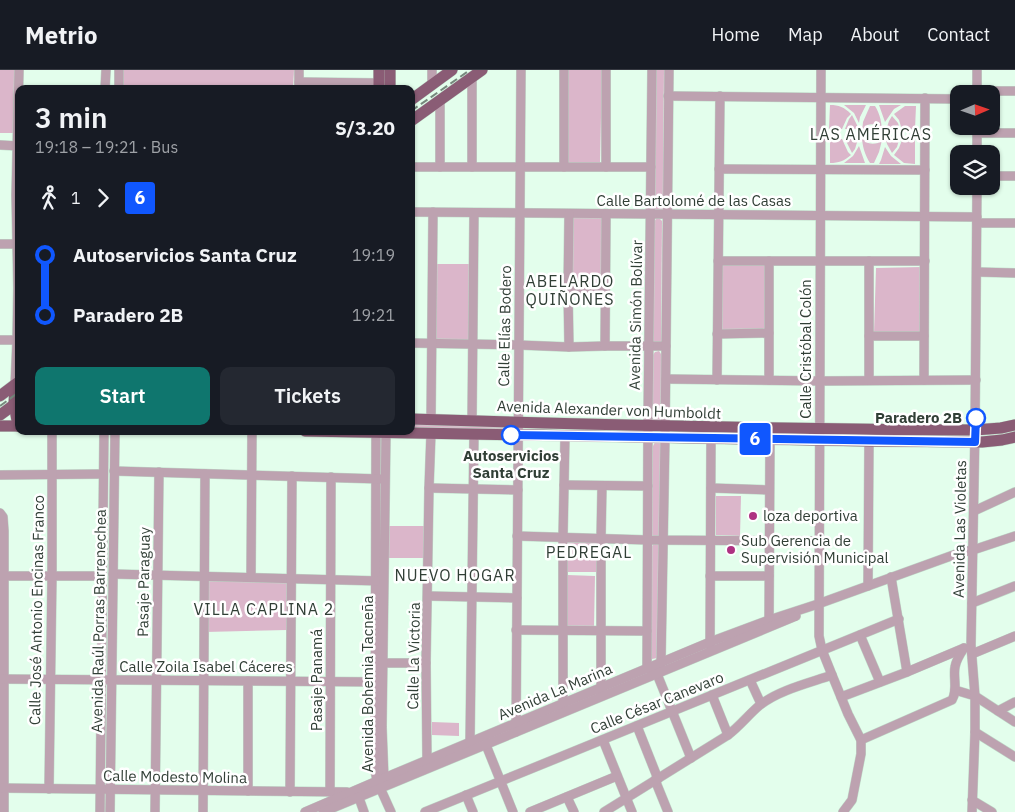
<!DOCTYPE html>
<html lang="en">
<head>
<meta charset="utf-8">
<style>
	:root { --surface:#171b24; --page:#242831; --text:#f1f3f6; --muted:#9ea1a6; --line:#363941; --accent:#0f766e }
	body { margin:0; font-family:"IBM Plex Sans",sans-serif; background:var(--page); color:var(--text); height:100vh; display:flex; flex-direction:column; font-size:19px; white-space:nowrap }
	* { box-sizing:border-box; margin:0 }
	p { font-size:16px; color:var(--muted) }
	.icon { flex:none; width:28px; height:28px; fill:none; stroke:currentColor; stroke-width:2; stroke-linecap:round; stroke-linejoin:round }
	.map { position:relative; flex:1; overflow:hidden }
	.side { position:absolute; left:15px; top:15px; width:400px; height:350px; display:flex; flex-direction:column; background:var(--surface); border-radius:10px; box-shadow:0 1px 4px #0004 }
	.side>* { flex:none }
	.badge { padding:0 10px; border-radius:4px; font-size:18px; line-height:32px }
	.needle { width:32px; rotate:88deg }
	.controls { position:absolute; left:950px; top:15px; display:grid; gap:10px }
	.controls a { display:grid; place-items:center; width:50px; height:50px; border-radius:10px; background:var(--surface); box-shadow:0 1px 4px #0004; font-size:25px }
	.map>.badge { position:absolute; translate:-50% -50%; box-shadow:0 0 0 2px #fff }
	.legs { display:flex; align-items:center; gap:8px; height:55px; padding:0 20px; font-size:16px }
	.legs p { margin-inline-start:auto }
	.headline { display:flex; align-items:center; justify-content:space-between; height:85px; padding:0 20px }
	h1 { font-size:28px; font-weight:600; line-height:38px }
	.button { display:flex; gap:10px; margin-top:auto; padding:10px 20px }
	.button a { flex:1; height:58px; border-radius:10px; background:var(--accent); color:#fff; font-size:20px; font-weight:600; line-height:58px; text-align:center }
	.button a+a { background:var(--page); color:var(--text) }
	ul { padding:0 20px; list-style:none }
	li { display:flex; align-items:center; gap:18px; height:60px; font-size:19px }
	li i { display:grid; place-items:center; width:8px; height:100%; margin:0 6px; background:currentColor }
	li i::after { content:''; width:12px; height:12px; margin:-6px; border:4px solid; border-radius:50%; background:var(--surface) }
	li p { margin-inline-start:auto }
	li:first-child i { background:linear-gradient(#0000 50%,currentColor 0) }
	li:last-child i { background:linear-gradient(currentColor 50%,#0000 0) }
	header { display:flex; align-items:center; gap:30px; box-sizing:border-box; height:70px; padding:0 25px; background:var(--surface); border-bottom:1px solid var(--line) }
	header strong { font-size:24px }
	nav { display:flex; gap:28px; margin-inline-start:auto; font-size:18px }
	.map>svg:first-child { display:block }
</style>
</head>
<body>
<header>
<strong>Metrio</strong>
<nav><a>Home</a><a>Map</a><a>About</a><a>Contact</a></nav>
</header>
<div class="map">
<svg width="1015" height="742" viewBox="0 0 1015 742">
	<rect width="100%" height="100%" fill="#e3feec"/>
	<g fill="#dbb6ca">
		<polygon points="0,0 15,0 14,63 0,63"/>
		<polygon points="121,0 294,0 293,19 120,19"/>
		<polygon points="566,0 602,0 600,94 565,94"/>
		<polygon points="655,0 664,0 663,140 656,142 654,139"/>
		<path d="M830 35C839 35 844 37 851 44L847 48 842 59H829Z"/>
		<polygon points="844,35 866,35 860,47 859,53 854,43"/>
		<polygon points="879,35 901,35 894,39 885,52"/>
		<path d="M870 36H875C880 44 882 53 882 63 879 55 875 53 867 55L862 62 863 52Z"/>
		<polygon points="905,36 916,36 915,59 902,60 899,50 894,44"/>
		<polygon points="852,45 859,59 845,59 849,49"/>
		<polygon points="892,46 898,53 900,60 886,60 889,51"/>
		<path d="M862 66C865 73 870 75 878 73L883 66 879 82 874 93H870C865 85 862 76 862 66Z"/>
		<path d="M830 69H842L848 82 851 85C844 91 839 93 830 93Z"/>
		<polygon points="845,69 858,69 855,79 852,83"/>
		<polygon points="886,70 899,70 897,77 892,83 887,74"/>
		<polygon points="902,70 915,70 915,94 904,93 894,85 899,78"/>
		<polygon points="859,76 865,93 844,93 853,86"/>
		<polygon points="885,77 891,86 901,94 879,94 881,90"/>
		<polygon points="571,148 603,148 602,220 571,220"/>
		<polygon points="656,149 660,149 662,151 661,272 653,272 654,152"/>
		<polygon points="436,194 471,194 469,269 435,270"/>
		<polygon points="767,195 767,263 720,263 720,196"/>
		<polygon points="922,197 922,264 874,264 876,198"/>
		<polygon points="659,281 661,284 661,351 652,351 653,285 655,282"/>
		<polygon points="411,352 513,355 512,361 411,359"/>
		<path d="M655 372H659L661 374 660 465C656 467 654 467 651 464L653 376Z"/>
		<polygon points="716,426 741,426 740,466 716,465"/>
		<polygon points="388,456 424,456 423,488 388,488"/>
		<polygon points="568,471 598,473 597,502 567,502"/>
		<polygon points="654,473 658,473 660,477 657,588 652,589 650,587 651,478"/>
		<polygon points="567,505 595,506 594,556 566,556"/>
		<polygon points="205,509 287,510 287,560 205,562"/>
		<polygon points="432,652 459,653 459,666 432,665"/>
	</g>
	<g fill="none" stroke-linecap="round" stroke-linejoin="round">
		<defs>
			<g id="minor">
				<polyline points="564,0 564,97"/>
				<polyline points="606,0 606,97"/>
				<polyline points="821,0 819,566 822,580 832,605 848,644 861,670 861,684 852,730 843,742"/>
				<polyline points="977,0 977,24"/>
				<polyline points="472,8 472,97"/>
				<polyline points="299,12 379,13"/>
				<polyline points="432,15 432,0"/>
				<polyline points="105,19 106,0"/>
				<polyline points="119,19 119,0"/>
				<polyline points="299,19 299,0"/>
				<polyline points="977,21 1015,21"/>
				<polyline points="668,26 959,29"/>
				<polyline points="440,30 440,97"/>
				<polyline points="977,56 977,84"/>
				<polyline points="977,63 1015,63"/>
				<polyline points="0,75 19,76"/>
				<polyline points="411,97 651,97"/>
				<polyline points="719,99 925,100"/>
				<polyline points="991,106 1015,106"/>
				<polyline points="411,142 977,147"/>
				<polyline points="569,144 568,221 569,277"/>
				<polyline points="977,153 1015,153"/>
				<polyline points="0,174 19,174"/>
				<polyline points="718,191 925,191"/>
				<polyline points="977,202 1015,203"/>
				<polyline points="568,221 605,222"/>
				<polyline points="717,264 769,263"/>
				<polyline points="869,266 924,266"/>
				<polyline points="0,270 17,270"/>
				<polyline points="411,273 519,275 569,277 605,276 666,276"/>
				<polyline points="605,276 606,144"/>
				<polyline points="666,309 820,311 976,310"/>
				<polyline points="717,310 720,26"/>
				<polyline points="769,310 769,191"/>
				<polyline points="869,310 869,191"/>
				<polyline points="924,310 925,28"/>
				<polyline points="15,315 17,270 18,218 16,125 19,0"/>
				<polyline points="431,350 433,142"/>
				<polyline points="472,351 474,143"/>
				<polyline points="376,361 375,700 377,711 391,742"/>
				<polyline points="114,401 381,409"/>
				<polyline points="0,405 103,404"/>
				<polyline points="564,415 648,416"/>
				<polyline points="429,418 518,420"/>
				<polyline points="711,418 769,420"/>
				<polyline points="974,441 1015,422"/>
				<polyline points="0,443 3,447 4,461 4,742"/>
				<polyline points="517,466 648,470 818,471"/>
				<polyline points="113,504 381,511"/>
				<polyline points="0,506 102,506"/>
				<polyline points="710,506 769,506"/>
				<polyline points="251,507 252,361"/>
				<polyline points="891,507 907,602"/>
				<polyline points="868,516 869,371"/>
				<polyline points="428,526 517,528"/>
				<polyline points="972,533 1015,516"/>
				<polyline points="769,555 770,369"/>
				<polyline points="516,560 647,561"/>
				<polyline points="860,565 880,612"/>
				<polyline points="710,576 711,368"/>
				<polyline points="972,584 1015,566"/>
				<polyline points="383,593 426,593"/>
				<polyline points="647,598 648,348 652,0"/>
				<polyline points="652,601 657,604 691,688"/>
				<polyline points="657,604 661,592 665,368 669,0"/>
				<polyline points="0,609 382,612"/>
				<polyline points="750,610 761,634"/>
				<polyline points="955,620 975,626 1015,652"/>
				<polyline points="601,622 601,469 602,416"/>
				<polyline points="712,625 728,665"/>
				<polyline points="841,627 907,602 964,578"/>
				<polyline points="563,638 563,467 565,366"/>
				<polyline points="998,641 1015,632"/>
				<polyline points="637,656 658,709"/>
				<polyline points="516,662 521,0"/>
				<polyline points="975,662 1015,687"/>
				<polyline points="603,670 632,742"/>
				<path d="M861 670 952 630C958 620 953 608 955 597 956 590 960 584 964 578"/>
				<polyline points="470,672 474,364"/>
				<polyline points="486,675 513,742"/>
				<polyline points="427,690 426,593 429,418 431,363"/>
				<polyline points="655,710 668,742"/>
				<polyline points="382,713 384,708 382,657 386,361"/>
				<polyline points="0,718 347,722"/>
				<polyline points="49,719 52,506 52,361"/>
				<polyline points="248,721 248,611"/>
				<polyline points="290,722 292,406"/>
				<polyline points="330,722 331,407"/>
				<polyline points="466,725 473,742"/>
				<polyline points="567,727 574,742"/>
				<polyline points="359,728 364,742"/>
				<polyline points="972,730 992,742"/>
				<polyline points="100,742 104,361"/>
				<polyline points="110,742 115,361"/>
				<polyline points="155,742 159,402"/>
				<polyline points="203,742 205,404"/>
				<polyline points="305,742 377,711 710,572 769,550 818,534 959,483 973,480 1015,466"/>
				<polyline points="323,742 796,546"/>
				<polyline points="425,742 899,549"/>
				<polyline points="530,742 617,706"/>
				<path d="M604 742 728 665C740 656 749 644 760 635 779 620 809 613 832 605"/>
				<polyline points="972,742 975,662 975,626 971,575 975,360 977,116"/>
			</g>
			<g id="major">
				<polyline points="379,19 379,0"/>
				<polyline points="390,19 390,0"/>
				<polyline points="411,30 452,0"/>
				<polyline points="411,51 482,0"/>
				<polyline points="15,315 14,334 18,356"/>
				<polyline points="0,326 17,313"/>
				<polyline points="0,345 19,331"/>
				<path d="M411 349C599 355 787 359 975 360L1001 358 1015 355"/>
				<polyline points="0,356 19,356"/>
				<polyline points="305,361 869,371 982,372 1002,370 1015,367"/>
			</g>
		</defs>
		<use href="#minor" stroke="#bfd8c8" stroke-width="10"/>
		<use href="#major" stroke="#bfd8c8" stroke-width="12"/>
		<use href="#minor" stroke="#bda2b0" stroke-width="9"/>
		<use href="#major" stroke="#8a5c75" stroke-width="11"/>
		<g stroke="#76897d" stroke-width="2" stroke-dasharray="8 4" stroke-linecap="butt">
			<polyline points="411,41 470,0"/>
			<polyline points="0,336 19,322"/>
		</g>
	</g>
	<g fill="none" stroke-linecap="round" stroke-linejoin="round">
		<defs>
			<polyline id="line-1" points="511,365 975,372 976,348"/>
		</defs>
		<use href="#line-1" stroke="#fff" stroke-width="11"/>
		<use href="#line-1" stroke="#1057fe" stroke-width="8"/>
	</g>
	<g fill="#fff" stroke="#1057fe" stroke-width="2.5">
		<circle cx="976" cy="348" r="9"/>
		<circle cx="511" cy="365" r="9"/>
	</g>
	<g fill="#ae3282" stroke="#fff" stroke-width="2">
		<circle cx="753" cy="446" r="5"/>
		<circle cx="731" cy="480" r="5"/>
	</g>
	<g text-anchor="middle" stroke-width="5" stroke-linejoin="round" paint-order="stroke">
		<g font-size="15" fill="#313f36" stroke="#fff">
			<text x="694" y="136">Calle Bartolomé de las Casas</text>
			<text transform="translate(636 245) rotate(-89)" y="5">Avenida Simón Bolívar</text>
			<text transform="translate(505 256) rotate(-89)" y="5">Calle Elías Bodero</text>
			<text transform="translate(806 279) rotate(-90)" y="5">Calle Cristóbal Colón</text>
			<text transform="translate(609 340) rotate(2)" y="5">Avenida Alexander von Humboldt</text>
			<text transform="translate(960 459) rotate(-89)" y="5">Avenida Las Violetas</text>
			<text transform="translate(144 512) rotate(-89)" y="5">Pasaje Paraguay</text>
			<text transform="translate(37 540) rotate(-89)" y="5">Calle José Antonio Encinas Franco</text>
			<text transform="translate(99 551) rotate(-89)" y="5">Avenida Raúl Porras Barrenechea</text>
			<text transform="translate(414 586) rotate(-89)" y="5">Calle La Victoria</text>
			<text x="206" y="602">Calle Zoila Isabel Cáceres</text>
			<text transform="translate(317 610) rotate(-90)" y="5">Pasaje Panamá</text>
			<text transform="translate(368 614) rotate(-90)" y="5">Avenida Bohemia Tacneña</text>
			<text transform="translate(555 622) rotate(-23)" y="5">Avenida La Marina</text>
			<text transform="translate(657 633) rotate(-22)" y="5">Calle César Canevaro</text>
			<text transform="translate(175 707) rotate(1)" y="5">Calle Modesto Molina</text>
		</g>
		<g font-size="15" font-weight="bold" fill="#313f36" stroke="#fff" text-anchor="end">
			<text x="962" y="353">Paradero 2B</text>
			<text x="511" y="391" text-anchor="middle">Autoservicios<tspan x="511" dy="17">Santa Cruz</tspan></text>
		</g>
		<g font-size="15" fill="#313f36" stroke="#fff" text-anchor="start">
			<text x="763" y="451">loza deportiva</text>
			<text x="741" y="476">Sub Gerencia de<tspan x="741" dy="17">Supervisión Municipal</tspan></text>
		</g>
		<g font-size="16" letter-spacing="1" fill="#313f36" stroke="#fff">
			<text x="871" y="70">LAS AMÉRICAS</text>
			<text x="570" y="217">ABELARDO<tspan x="570" dy="18">QUIÑONES</tspan></text>
			<text x="589" y="488">PEDREGAL</text>
			<text x="455" y="511">NUEVO HOGAR</text>
			<text x="264" y="545">VILLA CAPLINA 2</text>
		</g>
	</g>
</svg>
<div class="controls">
<a><svg class="needle" viewBox="-14 -14 28 28"><path d="M0-13l5 13h-10z" fill="#e53935"/><path d="M0 13l5-13h-10z" fill="#9ea1a6"/></svg></a>
<a><svg class="icon" aria-label="layers" viewBox="0 0 24 24"><path d="M12 4l9 5-9 5-9-5zM3 14l9 5 9-5"/></svg></a>
</div>
<b class="badge" style="left:755px;top:369px;background:#1057fe;color:#fff">6</b>
<section class="side">
<div class="headline"><div><h1>3 min</h1><p>19:18 – 19:21 · Bus</p></div><b>S/3.20</b></div>
<div class="legs"><svg class="icon" aria-label="walk" viewBox="0 0 24 24"><circle cx="13" cy="4" r="2"/><path d="M13 8l-2 6 4 7M11 14l-3 7M7 12l3-4h3l4 4"/></svg>1<svg class="icon" aria-label="forward" viewBox="0 0 24 24"><path d="M9 5l7 7-7 7"/></svg><b class="badge" style="background:#1057fe;color:#fff">6</b></div>
<ul>
<li><i style="color:#1057fe"></i><b>Autoservicios Santa Cruz</b><p>19:19</p></li>
<li><i style="color:#1057fe"></i><b>Paradero 2B</b><p>19:21</p></li>
</ul>
<div class="button"><a>Start</a><a>Tickets</a></div>
</section>
</div>
</body>
</html>
